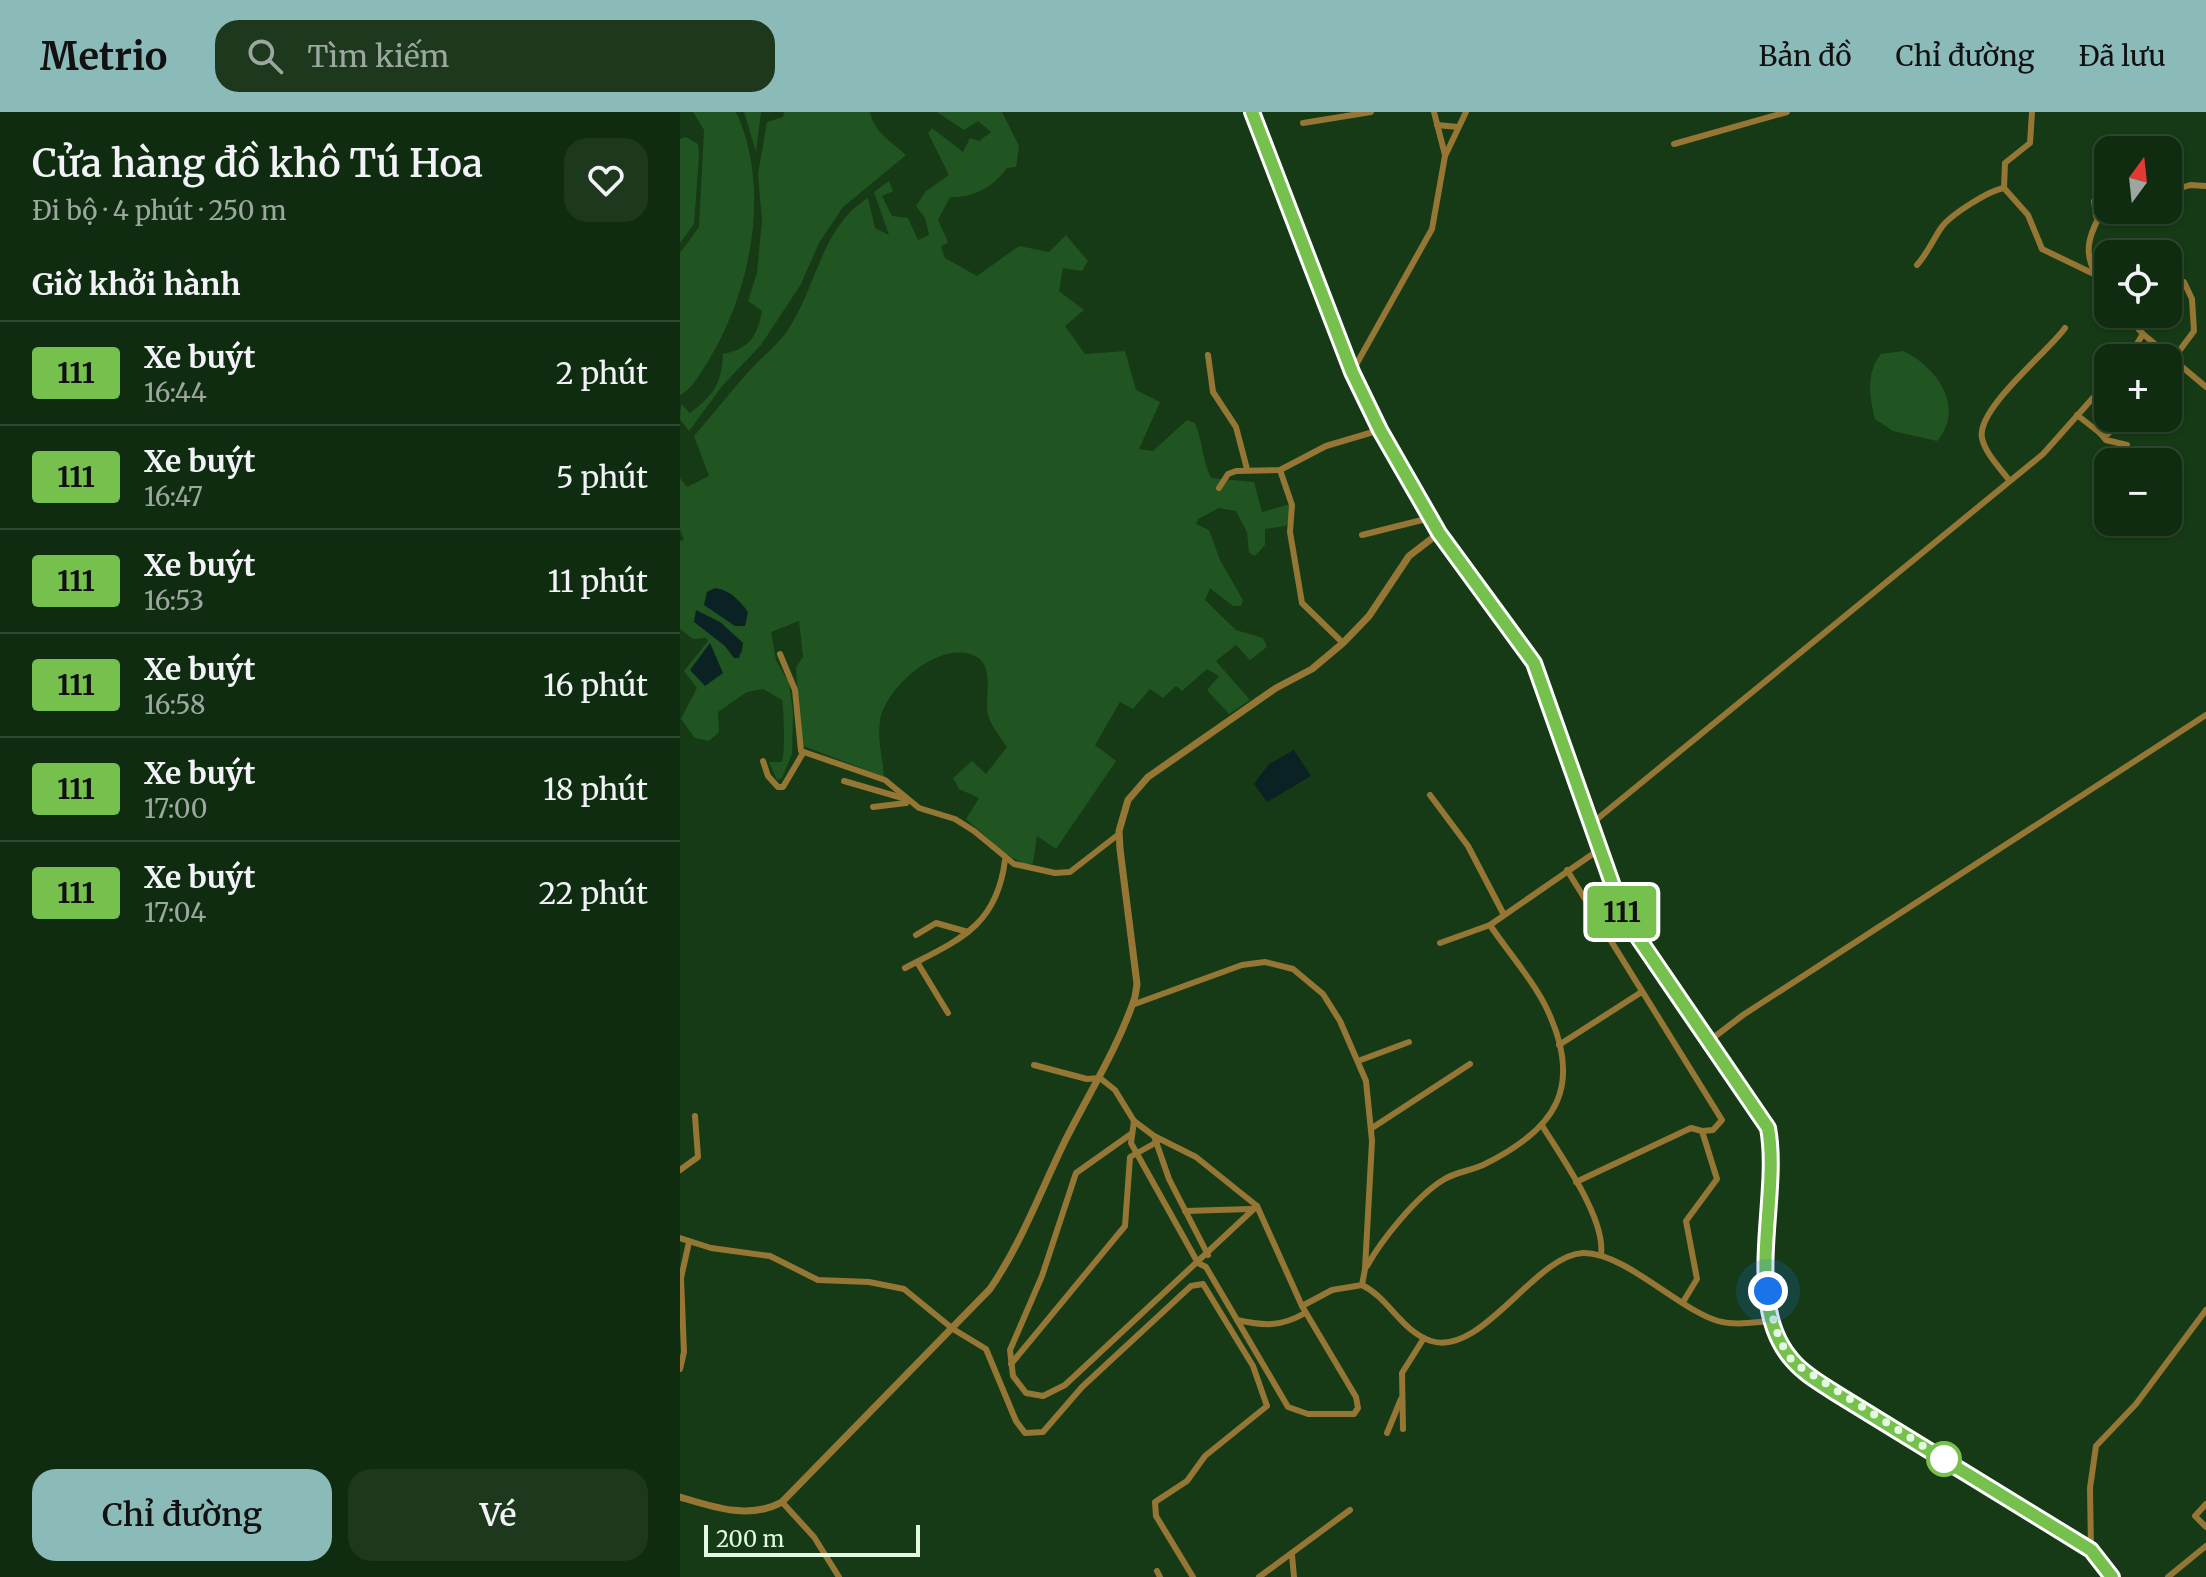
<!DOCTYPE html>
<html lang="vi">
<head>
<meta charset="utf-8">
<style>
	:root { --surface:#102c10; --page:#1e381e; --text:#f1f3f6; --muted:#9ca79f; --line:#304830; --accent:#8bbbb9 }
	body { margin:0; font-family:Merriweather,serif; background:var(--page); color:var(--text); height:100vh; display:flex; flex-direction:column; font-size:30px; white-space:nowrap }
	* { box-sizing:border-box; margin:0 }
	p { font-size:26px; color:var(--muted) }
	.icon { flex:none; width:44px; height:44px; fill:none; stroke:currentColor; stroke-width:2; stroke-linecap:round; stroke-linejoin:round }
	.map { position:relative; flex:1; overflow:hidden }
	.drawer { display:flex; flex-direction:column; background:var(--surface); width:680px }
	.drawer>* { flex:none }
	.badge { padding:0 16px; border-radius:6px; font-size:28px; line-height:52px }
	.needle { width:52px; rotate:15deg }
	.controls { position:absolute; left:1414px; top:24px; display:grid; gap:16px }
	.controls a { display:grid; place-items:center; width:88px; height:88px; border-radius:16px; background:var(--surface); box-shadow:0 2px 6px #0004,0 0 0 2px var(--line); font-size:40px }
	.scale { position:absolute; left:24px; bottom:20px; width:216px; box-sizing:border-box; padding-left:8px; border:4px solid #e4f9e2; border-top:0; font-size:22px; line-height:28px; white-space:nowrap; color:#e4f9e2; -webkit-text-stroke:6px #153a15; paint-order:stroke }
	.you { position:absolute; width:40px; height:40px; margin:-20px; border:6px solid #fff; border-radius:50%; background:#1a73e8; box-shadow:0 0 0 12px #1a73e833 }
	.map>.badge { position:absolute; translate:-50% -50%; box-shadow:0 0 0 4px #fff }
	h2 { padding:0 32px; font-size:30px; line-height:72px }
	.round { display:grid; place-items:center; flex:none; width:84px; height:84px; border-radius:24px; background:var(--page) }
	.overview { display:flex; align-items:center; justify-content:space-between; height:136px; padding:0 32px }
	h1 { font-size:38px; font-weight:600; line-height:60px }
	.button { display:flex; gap:16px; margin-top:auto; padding:16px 32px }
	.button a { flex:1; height:92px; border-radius:24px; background:var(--accent); color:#111; font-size:32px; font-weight:600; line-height:92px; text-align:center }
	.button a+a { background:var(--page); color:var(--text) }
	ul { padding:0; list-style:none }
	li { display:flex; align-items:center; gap:24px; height:104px; padding:0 32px; border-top:2px solid var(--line) }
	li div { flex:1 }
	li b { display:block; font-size:30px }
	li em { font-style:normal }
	li .badge { min-width:88px; font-weight:700; text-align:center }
	header { display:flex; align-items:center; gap:48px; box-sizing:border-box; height:112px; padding:0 40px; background:var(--accent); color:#111 }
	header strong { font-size:38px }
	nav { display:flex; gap:44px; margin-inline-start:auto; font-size:28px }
	.search { width:560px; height:72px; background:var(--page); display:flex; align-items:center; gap:20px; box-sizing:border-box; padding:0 28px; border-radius:24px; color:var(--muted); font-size:30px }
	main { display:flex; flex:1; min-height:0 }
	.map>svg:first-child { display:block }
</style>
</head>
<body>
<header>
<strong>Metrio</strong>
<div class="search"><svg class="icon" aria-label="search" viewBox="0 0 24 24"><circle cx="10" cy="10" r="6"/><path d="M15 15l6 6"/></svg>Tìm kiếm</div>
<nav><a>Bản đồ</a><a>Chỉ đường</a><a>Đã lưu</a></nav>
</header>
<main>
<section class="drawer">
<div class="overview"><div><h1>Cửa hàng đồ khô Tú Hoa</h1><p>Đi bộ · 4 phút · 250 m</p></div><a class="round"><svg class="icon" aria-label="heart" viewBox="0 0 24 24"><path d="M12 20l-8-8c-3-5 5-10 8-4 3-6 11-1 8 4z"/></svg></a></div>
<h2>Giờ khởi hành</h2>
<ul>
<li><span class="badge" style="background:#76c04d;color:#111">111</span><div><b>Xe buýt</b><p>16:44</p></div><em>2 phút</em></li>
<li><span class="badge" style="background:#76c04d;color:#111">111</span><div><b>Xe buýt</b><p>16:47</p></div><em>5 phút</em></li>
<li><span class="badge" style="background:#76c04d;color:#111">111</span><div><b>Xe buýt</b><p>16:53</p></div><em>11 phút</em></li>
<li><span class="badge" style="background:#76c04d;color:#111">111</span><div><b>Xe buýt</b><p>16:58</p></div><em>16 phút</em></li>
<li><span class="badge" style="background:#76c04d;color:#111">111</span><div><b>Xe buýt</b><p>17:00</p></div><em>18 phút</em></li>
<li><span class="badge" style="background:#76c04d;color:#111">111</span><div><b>Xe buýt</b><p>17:04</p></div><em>22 phút</em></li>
</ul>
<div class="button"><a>Chỉ đường</a><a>Vé</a></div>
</section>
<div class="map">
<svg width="1526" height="1465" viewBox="0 0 1526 1465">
	<rect width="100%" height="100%" fill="#153a15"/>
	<g fill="#205521" fill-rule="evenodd">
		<path d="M13 0H55L58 4C91 81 70 182 27 251 20 262 12 277 0 283V141L19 115 24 18Z"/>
		<polygon points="64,0 81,0 76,40"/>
		<path d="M104 0H190C193 19 213 31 226 43L163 95 139 131 121 172 81 233 43 273 9 319 0 307 1 292 10 301C33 284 42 271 43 242 69 237 77 225 82 199L68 189 77 161 82 108 78 62 87 10 103 5Z"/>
		<path d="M257 0H322L339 34 336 55 327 56C313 75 294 86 270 85L258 108 268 130 261 135 265 146 297 164 339 134 369 140 386 123 408 149 402 159 383 156 379 179 404 198 385 214 405 242 445 239 456 278 480 290 459 337 473 339 507 308 515 311C523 330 522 347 531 366L574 370 582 400 610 392 613 398 606 414 585 417V433L575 444 569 441 567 420 556 399 539 396 518 407 516 412 529 418 540 448 563 488 561 494H553L530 476 525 488 556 518 583 526 587 535 570 548 556 533 536 549 570 588 549 602 527 578 539 564 527 557 502 579 496 574 483 586 470 577 453 597 440 590 415 633 436 649 376 737 357 724 353 751 347 753 327 743 286 707 299 686 279 677 273 666 292 649 306 662 327 635C321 626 311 614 308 603 304 586 315 556 297 545 262 525 205 575 200 609 197 626 203 648 204 665L121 633 116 555 123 545 119 509 91 520 96 548 109 571 113 600 112 642 102 666 97 668 89 650H102C105 641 104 599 102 588L83 577 67 580 38 600 39 620 29 629 15 626 1 607 17 576 4 559 28 529 26 526 13 527 0 517V429L4 428 0 417V366L7 375 29 364 14 324C33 302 51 279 70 258 81 246 95 235 105 222 136 180 140 115 188 86L195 116 209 123 194 80 209 69 213 79 202 84 212 104 228 106 238 128 249 123 245 106 236 94 246 79 269 63 248 21 252 16 283 40 290 26 299 29 311 20 298 9 284 18ZM40 510 63 531 62 541 54 546 45 534Z"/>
		<polygon points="6,25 18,32 19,43 14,112 0,131 0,27"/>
		<path d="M1223 239C1256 254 1286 296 1257 329L1213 319 1195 307C1189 284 1186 260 1201 242Z"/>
	</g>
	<g fill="#0b2224">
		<path d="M35 476C50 478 59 488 68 500L65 514H55L24 493 27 480Z"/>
		<polygon points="16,498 40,510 63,531 59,546 54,546 45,534 14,510"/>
		<polygon points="30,531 43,561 25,574 10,558"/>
		<polygon points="614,638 631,664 587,690 574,672 589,652"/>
	</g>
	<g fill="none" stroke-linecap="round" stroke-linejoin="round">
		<g stroke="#957634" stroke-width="6">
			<polyline points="754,0 765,43"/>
			<polyline points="1352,0 1350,31 1325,51 1324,76 1348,103 1362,137 1416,163 1428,181"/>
			<polyline points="623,11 691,0"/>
			<polyline points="757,13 778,15"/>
			<polyline points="994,32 1107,0"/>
			<polyline points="1488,80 1510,73 1526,74"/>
			<polyline points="1418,82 1414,89 1416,104 1437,98"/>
			<path d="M1237 153C1247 142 1253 128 1261 116 1270 103 1308 79 1324 76"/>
			<path d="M1416 163C1404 141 1408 126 1419 105"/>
			<polyline points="1445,202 1463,222 1526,275"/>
			<polyline points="528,243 533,280 556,315 567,357"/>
			<polyline points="1448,246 1463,222"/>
			<polyline points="1494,246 1514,219 1512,187 1504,170"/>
			<polyline points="672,260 752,117 765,44 786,0"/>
			<polyline points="1397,303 1420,321 1428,322 1443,306"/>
			<polyline points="1420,321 1426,328 1447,333"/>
			<polyline points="600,358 612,393 610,420 622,491 663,531"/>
			<path d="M1329 368C1320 356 1305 341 1302 326 1296 297 1368 240 1385 216"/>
			<polyline points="539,376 548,362 556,359 600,358 646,334 700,318"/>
			<polyline points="682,423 750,406"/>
			<polyline points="100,542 115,578 121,639 205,668 239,696 275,707 294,719 334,752 375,761 390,760 439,722"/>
			<polyline points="83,649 88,664 98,675 103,675 123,641"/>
			<polyline points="164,669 226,687"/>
			<polyline points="750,683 788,734 824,803"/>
			<polyline points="193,695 226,691"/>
			<polyline points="911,712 1363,342 1428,269"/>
			<polyline points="887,758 1042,1008 1033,1018 1022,1019 1037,1067 1006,1109 1017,1167 1003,1190"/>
			<polyline points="236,823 256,811 288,820"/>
			<polyline points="760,831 810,813 920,737"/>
			<polyline points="237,850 268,901"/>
			<path d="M225 856C279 828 317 814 325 748"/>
			<polyline points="452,893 562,853 585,850 613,857 643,882 660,909 686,969 692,1029 685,1157 682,1173 652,1178 622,1194"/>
			<polyline points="1029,929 1063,903 1526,603"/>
			<polyline points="879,933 960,881"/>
			<polyline points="678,949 729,930"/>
			<polyline points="354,953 407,967 420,966 435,978 454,1009 474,1024 489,1067 528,1143"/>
			<polyline points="454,1009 451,1031 518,1151 526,1155 608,1295 628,1302 674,1302 678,1296 676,1285 622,1194 577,1094 516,1045 474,1024"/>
			<path d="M863 1015C882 1046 926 1107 921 1143"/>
			<polyline points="692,1016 790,952"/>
			<polyline points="451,1022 396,1061 362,1164 330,1238 333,1264 346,1281 363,1284 385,1273 577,1094"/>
			<polyline points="0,1058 18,1045 15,1004"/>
			<polyline points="896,1070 1011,1016 1022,1019"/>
			<polyline points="505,1099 571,1097"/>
			<polyline points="0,1126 31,1136 90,1144 138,1168 189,1170 224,1177 273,1217 306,1237 336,1309 345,1321 363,1320 402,1275 511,1174 523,1172 573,1254 587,1294 525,1344 507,1369 475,1390 476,1404 513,1465"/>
			<path d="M687 1154C702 1127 737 1084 763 1068 775 1060 790 1059 803 1053 877 1017 905 974 865 893 851 865 827 839 810 813"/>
			<path d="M682 1173C709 1186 721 1219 751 1229 802 1245 855 1143 903 1141 944 1140 998 1197 1038 1209 1056 1214 1075 1210 1093 1209"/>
			<path d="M557 1208C584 1214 601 1215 625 1201"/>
			<polyline points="331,1252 445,1114 450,1045 477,1030"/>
			<polyline points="0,1257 4,1240 1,1166 9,1130"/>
			<polyline points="723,1317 722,1261 744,1226"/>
			<polyline points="707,1321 721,1287"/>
			<polyline points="102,1390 134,1425 159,1465"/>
			<polyline points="1526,1392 1515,1404 1526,1415"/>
			<polyline points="1411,1438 1410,1376 1416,1334 1456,1292 1526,1198"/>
			<polyline points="612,1443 614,1465"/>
			<polyline points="477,1459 480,1465"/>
			<polyline points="579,1465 670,1398"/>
			<polyline points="1488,1465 1526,1434"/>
		</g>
		<path stroke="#957634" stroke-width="7" d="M0 1385C33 1395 70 1408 102 1390L310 1177C341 1132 361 1078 385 1029 409 981 438 936 455 885L457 872 440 737 439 719 448 688 468 665 596 576 632 557 663 531 689 504 729 444 759 421"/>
		<path stroke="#cf9c21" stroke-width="8" d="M572 0 672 260 700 318 759 421 854 551 944 805 1088 1016C1101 1085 1062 1192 1113 1250 1125 1263 1142 1272 1157 1282L1411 1438 1432 1465"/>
	</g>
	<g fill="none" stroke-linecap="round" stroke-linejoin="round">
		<defs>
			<path id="line" d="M572 0 672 260 700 318 759 421 854 551 944 805 1088 1016C1101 1085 1061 1192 1113 1249 1125 1263 1142 1272 1157 1282L1411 1438 1432 1465"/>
		</defs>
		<use href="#line" stroke="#fff" stroke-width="18"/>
		<use href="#line" stroke="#76c04d" stroke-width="12"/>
		<path stroke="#e4f9e2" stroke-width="8" stroke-dasharray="0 14.4" d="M1088 1179C1092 1206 1097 1230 1114 1251L1268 1350 1264 1347"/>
	</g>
	<circle fill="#fff" stroke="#76c04d" stroke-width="4" cx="1264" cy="1347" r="16"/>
</svg>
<div class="controls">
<a><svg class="needle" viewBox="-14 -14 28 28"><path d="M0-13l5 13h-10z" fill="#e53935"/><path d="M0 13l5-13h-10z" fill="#9ca79f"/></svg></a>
<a><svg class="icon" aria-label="locate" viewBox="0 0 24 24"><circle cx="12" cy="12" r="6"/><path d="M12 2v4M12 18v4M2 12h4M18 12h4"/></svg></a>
<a>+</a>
<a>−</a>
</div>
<div class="scale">200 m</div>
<div class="you" style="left:1088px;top:1179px"></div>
<b class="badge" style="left:942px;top:800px;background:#76c04d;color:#111">111</b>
</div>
</main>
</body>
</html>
